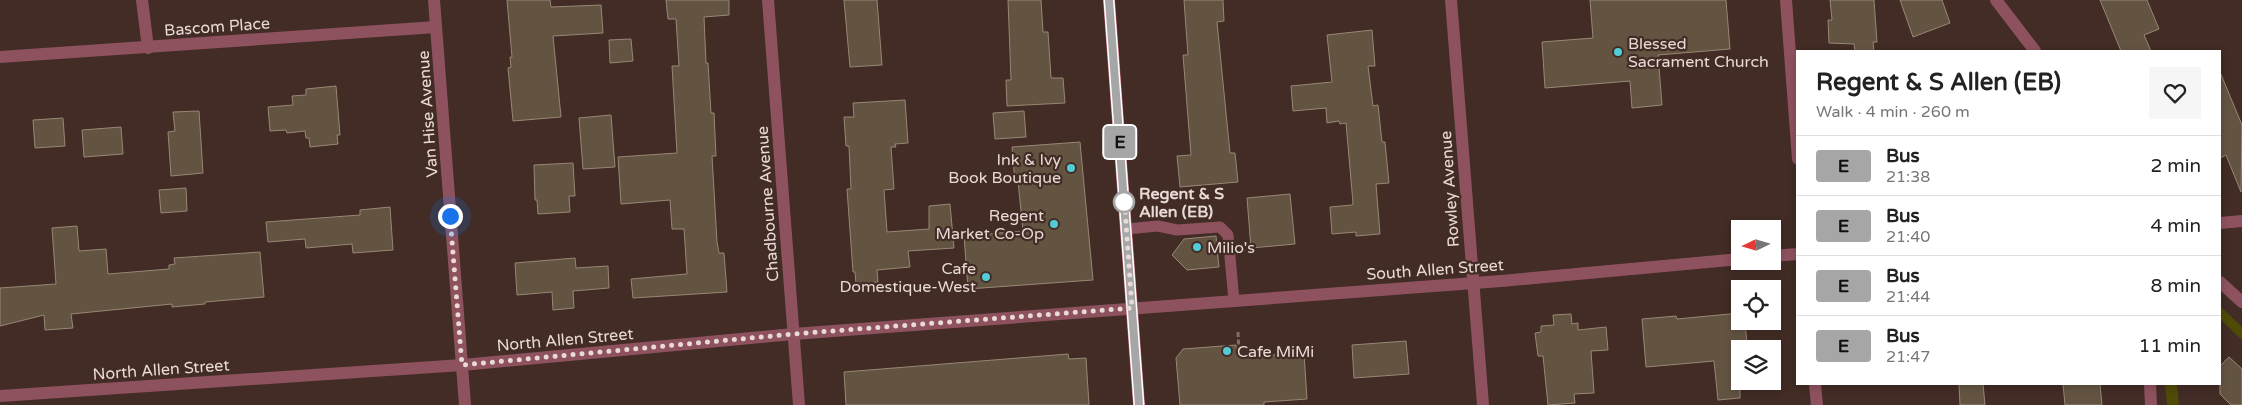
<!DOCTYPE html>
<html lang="en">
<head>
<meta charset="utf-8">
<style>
	:root { --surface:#fff; --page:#f6f6f6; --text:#222; --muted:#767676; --line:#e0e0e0 }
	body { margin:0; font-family:"Varela Round",sans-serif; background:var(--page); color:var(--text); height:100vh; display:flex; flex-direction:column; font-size:19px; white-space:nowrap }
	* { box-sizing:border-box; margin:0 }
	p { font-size:16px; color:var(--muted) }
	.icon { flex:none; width:28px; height:28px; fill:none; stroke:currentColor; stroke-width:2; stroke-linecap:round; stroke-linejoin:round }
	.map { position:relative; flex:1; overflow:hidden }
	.panel { position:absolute; left:1796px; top:50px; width:425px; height:335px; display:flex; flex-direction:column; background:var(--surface); border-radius:0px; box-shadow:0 2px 8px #0003 }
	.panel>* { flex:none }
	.badge { padding:0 10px; border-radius:4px; font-size:18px; line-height:32px }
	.needle { width:32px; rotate:265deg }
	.buttons { position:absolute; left:1731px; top:220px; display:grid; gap:10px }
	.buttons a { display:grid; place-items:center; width:50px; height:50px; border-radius:0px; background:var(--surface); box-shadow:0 2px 8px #0003; font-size:25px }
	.you { position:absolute; width:25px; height:25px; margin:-12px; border:4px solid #fff; border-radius:50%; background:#1a73e8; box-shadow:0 0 0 8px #1a73e833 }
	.map>.badge { position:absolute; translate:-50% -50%; box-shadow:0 0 0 2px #fff }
	.round { display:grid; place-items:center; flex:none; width:52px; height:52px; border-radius:0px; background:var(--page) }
	.headline { display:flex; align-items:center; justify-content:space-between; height:85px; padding:0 20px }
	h1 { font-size:24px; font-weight:700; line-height:38px }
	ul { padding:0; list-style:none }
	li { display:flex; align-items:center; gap:15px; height:60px; padding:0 20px; border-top:1px solid var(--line) }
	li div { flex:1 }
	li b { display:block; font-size:19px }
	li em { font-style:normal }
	li .badge { min-width:55px; font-weight:700; text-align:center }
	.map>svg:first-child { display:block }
</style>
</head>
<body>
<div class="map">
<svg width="2242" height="405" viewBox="0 0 2242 405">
	<rect width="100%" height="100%" fill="#422c25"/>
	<g fill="#504a07">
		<polygon points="2220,306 2242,327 2242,340 2220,319"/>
		<polygon points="2165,384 2177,384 2179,405 2167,405"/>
	</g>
	<g fill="#635442" stroke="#988774">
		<polygon points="507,0 550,0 551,7 601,5 603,33 553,36 561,117 513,121 508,68 511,67 510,57 512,57"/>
		<polygon points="666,0 729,0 729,15 704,17 706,63 708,63 711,113 714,113 716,156 712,156 717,242 719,253 724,253 727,292 633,298 631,279 687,274 684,229 672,229 670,200 621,204 618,157 677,153 672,66 679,66 676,19 668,19"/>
		<polygon points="844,0 877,0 882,65 850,67"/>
		<polygon points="1008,0 1041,0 1043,32 1048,32 1051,78 1063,78 1065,103 1007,106 1006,80 1011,80"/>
		<polygon points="1184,0 1223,0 1224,21 1217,22 1230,153 1235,153 1238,182 1180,187 1177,156 1191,155 1183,55 1188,55"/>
		<polygon points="1590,0 1726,0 1730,49 1658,55 1662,105 1632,108 1630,81 1545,88 1542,42 1593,38"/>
		<polygon points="1830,0 1874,0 1877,42 1873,42 1874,51 1855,51 1854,44 1829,43 1828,20 1832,20"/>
		<polygon points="1900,0 1942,0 1950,23 1913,37"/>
		<polygon points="2100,0 2147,0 2159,29 2144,35 2151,51 2121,51"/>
		<polygon points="1372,30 1375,66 1368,66 1373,106 1378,105 1382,142 1385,142 1389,183 1376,184 1380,234 1356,236 1356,232 1332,234 1330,207 1352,205 1353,203 1346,123 1340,124 1339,121 1327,123 1326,108 1293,111 1291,86 1332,82 1327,35"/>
		<polygon points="631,39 633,61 610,63 609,40"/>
		<polygon points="2220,72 2242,125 2241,192 2226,155 2220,158"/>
		<polygon points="336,86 340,135 337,135 338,144 310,147 309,138 306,138 305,131 287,133 286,130 270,131 268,107 293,105 292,96 306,95 306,89"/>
		<polygon points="905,100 908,143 895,144 896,147 891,147 894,189 884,190 887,232 929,229 929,206 950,204 954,248 908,251 910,267 877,270 878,282 856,284 855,272 853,272 847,189 851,189 849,146 846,146 844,117 854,117 853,103"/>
		<polygon points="199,111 203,173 171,176 168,132 175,131 173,112"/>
		<polygon points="1024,111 1026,137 995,139 993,113"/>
		<polygon points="611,115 615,167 583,169 579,118"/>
		<polygon points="63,118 65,146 35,148 33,120"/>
		<polygon points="121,127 123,154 84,157 82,130"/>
		<polygon points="1080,142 1093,280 968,289 964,236 1023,231 1018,181 1015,182 1012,147"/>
		<polygon points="573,163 575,196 569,196 570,212 538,214 537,200 535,200 534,165"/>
		<polygon points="186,188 187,211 161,213 159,190"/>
		<polygon points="1290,194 1295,244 1251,248 1247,198"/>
		<polygon points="390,207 393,250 353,253 352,244 306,248 305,239 268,242 266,222 360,215 360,210"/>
		<polygon points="77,226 79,251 106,249 108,274 169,269 169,265 175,264 174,258 260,252 264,297 205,302 205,304 172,307 172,304 71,314 73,328 45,330 44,315 0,326 0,288 56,284 52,228"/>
		<polygon points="1216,236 1219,267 1187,270 1172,255 1184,239"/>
		<polygon points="575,258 576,268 608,266 609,288 573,291 574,308 553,310 552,292 517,295 515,263"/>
		<polygon points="1740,313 1740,321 1745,321 1747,345 1740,346 1740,398 1718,400 1714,361 1646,367 1642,319 1676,316 1677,319"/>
		<polygon points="1571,314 1572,324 1578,323 1578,330 1606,327 1608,350 1591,351 1594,393 1574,394 1575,403 1548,405 1543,356 1538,356 1535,333 1541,332 1541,326 1554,325 1553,315"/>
		<polygon points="1406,341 1409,374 1354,378 1352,345"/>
		<polygon points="1236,345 1237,355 1257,353 1258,356 1304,353 1307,399 1264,402 1264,405 1180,405 1176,358 1183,349"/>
		<polygon points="1068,354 1069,359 1086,358 1089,405 846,405 844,372"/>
		<polygon points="2229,357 2242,369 2242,405 2231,405 2220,394 2220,366"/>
		<polygon points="1959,384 1983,384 1985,405 1960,405"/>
		<polygon points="2063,384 2100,384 2102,405 2065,405"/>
	</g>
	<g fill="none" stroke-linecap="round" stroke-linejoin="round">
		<polyline stroke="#806d67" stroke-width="3" stroke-dasharray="5 2.5" stroke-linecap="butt" points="1238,332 1239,355"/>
		<polyline stroke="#8e525f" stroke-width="11" points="1126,229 1158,226 1177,230 1220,227 1228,235 1234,301"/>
		<g stroke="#8e525f" stroke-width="12">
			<polyline points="142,0 148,48"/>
			<polyline points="434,0 465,405"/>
			<polyline points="768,0 799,405"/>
			<polyline points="1451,0 1483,405"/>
			<polyline points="1786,0 1798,159"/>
			<polyline points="1996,0 2035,51"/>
			<polyline points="0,57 436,27"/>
			<polyline points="2220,223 2242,221"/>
			<polyline points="1772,256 1798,254"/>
			<polyline points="2220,282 2242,302"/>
			<polyline points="1815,384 1817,405"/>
			<polyline points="2150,384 2151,405"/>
			<polyline points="0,396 462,365 793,334 1501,281 1740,259"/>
		</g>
		<polyline stroke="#c06278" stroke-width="12" points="1109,0 1139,405"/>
	</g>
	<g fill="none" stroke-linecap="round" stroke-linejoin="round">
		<defs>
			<polyline id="line" points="1109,0 1139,405"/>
		</defs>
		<use href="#line" stroke="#fff" stroke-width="11"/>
		<use href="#line" stroke="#a6a6a6" stroke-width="8"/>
		<polyline stroke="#e9dad5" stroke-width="5" stroke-dasharray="0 9" points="450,216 462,365 793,334 1132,308 1124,195 1124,202"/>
	</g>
	<g fill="#52ccd6" stroke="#422c25" stroke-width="2">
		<circle cx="1618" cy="52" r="5"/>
		<circle cx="1071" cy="168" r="5"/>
		<circle cx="1054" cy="224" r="5"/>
		<circle cx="1197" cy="247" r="5"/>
		<circle cx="986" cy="277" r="5"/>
		<circle cx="1227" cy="351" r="5"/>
	</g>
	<circle fill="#fff" stroke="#a6a6a6" stroke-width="2.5" cx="1124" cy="202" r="10"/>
	<g text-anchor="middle" stroke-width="4.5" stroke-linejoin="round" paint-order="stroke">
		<g font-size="16" fill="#e9dad5" stroke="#422c25">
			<text transform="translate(217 26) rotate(-4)" y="6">Bascom Place</text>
			<text transform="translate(427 114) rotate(-94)" y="6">Van Hise Avenue</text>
			<text transform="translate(1449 189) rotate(-94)" y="6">Rowley Avenue</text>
			<text transform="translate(767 204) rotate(-94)" y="6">Chadbourne Avenue</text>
			<text transform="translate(1435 269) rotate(-4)" y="6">South Allen Street</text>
			<text transform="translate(565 339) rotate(-5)" y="6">North Allen Street</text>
			<text transform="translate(161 369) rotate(-4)" y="6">North Allen Street</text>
		</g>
		<g font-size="16" fill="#e9dad5" stroke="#422c25" text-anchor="start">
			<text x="1628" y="49">Blessed<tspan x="1628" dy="18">Sacrament Church</tspan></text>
			<text x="1061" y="165" text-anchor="end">Ink &amp; Ivy<tspan x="1061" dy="18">Book Boutique</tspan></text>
			<text x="1044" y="221" text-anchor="end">Regent<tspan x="1044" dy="18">Market Co-Op</tspan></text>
			<text x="1207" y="253">Milio's</text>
			<text x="976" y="274" text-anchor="end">Cafe<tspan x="976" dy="18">Domestique-West</tspan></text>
			<text x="1237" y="357">Cafe MiMi</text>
		</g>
		<g font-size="16" font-weight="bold" fill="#e9dad5" stroke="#422c25" text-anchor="start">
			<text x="1139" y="199">Regent &amp; S<tspan x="1139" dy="18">Allen (EB)</tspan></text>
		</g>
	</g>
</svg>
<div class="buttons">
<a><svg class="needle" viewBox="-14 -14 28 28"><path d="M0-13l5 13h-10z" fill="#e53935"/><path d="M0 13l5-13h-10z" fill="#767676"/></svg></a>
<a><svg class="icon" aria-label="locate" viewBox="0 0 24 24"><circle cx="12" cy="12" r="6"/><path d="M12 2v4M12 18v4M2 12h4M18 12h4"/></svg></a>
<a><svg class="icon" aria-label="layers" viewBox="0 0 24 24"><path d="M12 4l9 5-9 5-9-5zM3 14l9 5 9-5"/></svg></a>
</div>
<div class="you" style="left:450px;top:216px"></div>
<b class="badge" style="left:1120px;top:142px;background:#a6a6a6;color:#111">E</b>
<section class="panel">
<div class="headline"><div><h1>Regent &amp; S Allen (EB)</h1><p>Walk · 4 min · 260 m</p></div><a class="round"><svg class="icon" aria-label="heart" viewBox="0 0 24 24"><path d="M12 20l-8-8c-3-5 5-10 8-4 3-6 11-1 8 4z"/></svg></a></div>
<ul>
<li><span class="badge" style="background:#a6a6a6;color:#111">E</span><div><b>Bus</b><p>21:38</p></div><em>2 min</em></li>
<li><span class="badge" style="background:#a6a6a6;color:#111">E</span><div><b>Bus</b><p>21:40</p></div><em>4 min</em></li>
<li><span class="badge" style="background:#a6a6a6;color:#111">E</span><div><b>Bus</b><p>21:44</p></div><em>8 min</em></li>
<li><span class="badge" style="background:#a6a6a6;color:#111">E</span><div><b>Bus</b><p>21:47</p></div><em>11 min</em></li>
</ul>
</section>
</div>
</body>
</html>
